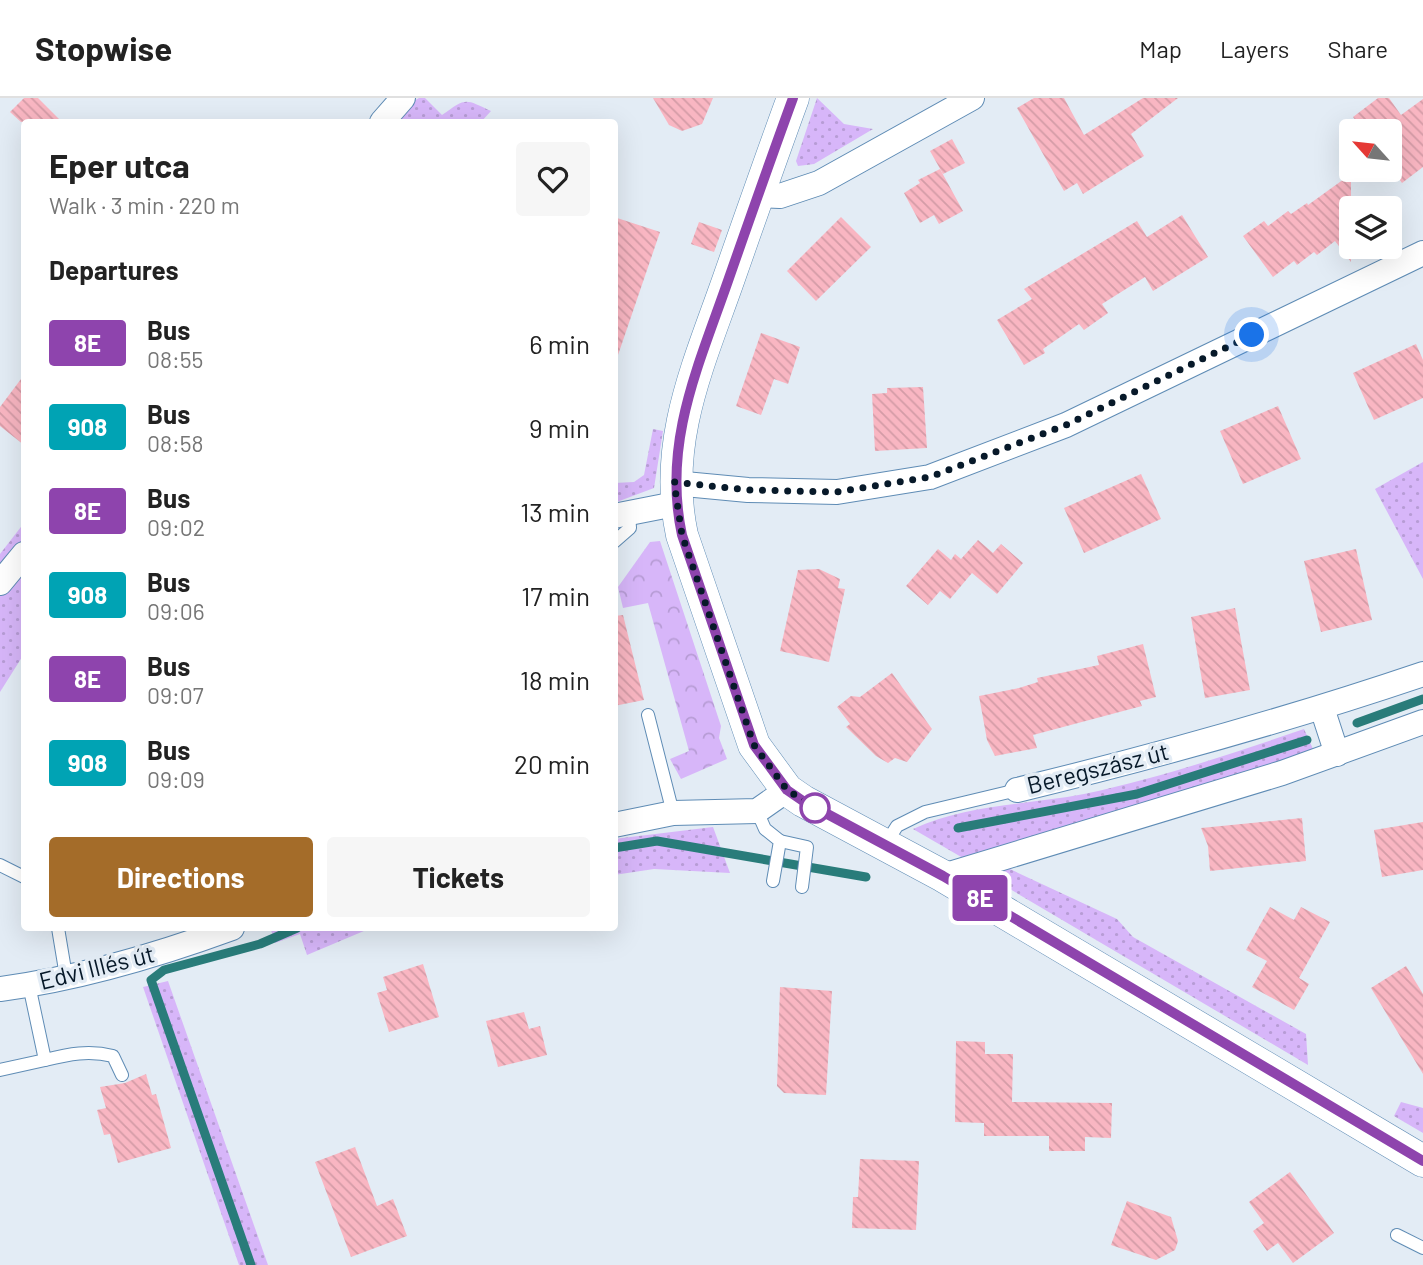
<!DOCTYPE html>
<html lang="en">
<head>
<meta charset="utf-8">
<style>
	:root { --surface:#fff; --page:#f6f6f6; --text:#222; --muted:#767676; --line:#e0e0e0; --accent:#a46c29 }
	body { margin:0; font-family:Barlow,sans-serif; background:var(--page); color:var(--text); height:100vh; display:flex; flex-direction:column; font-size:26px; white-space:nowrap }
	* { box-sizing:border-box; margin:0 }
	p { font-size:23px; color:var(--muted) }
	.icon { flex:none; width:38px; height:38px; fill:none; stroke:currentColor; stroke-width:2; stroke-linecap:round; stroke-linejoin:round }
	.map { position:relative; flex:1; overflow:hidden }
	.side { position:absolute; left:21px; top:21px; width:597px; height:812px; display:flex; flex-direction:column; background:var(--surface); border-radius:7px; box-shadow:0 7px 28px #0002 }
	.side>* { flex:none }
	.badge { padding:0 14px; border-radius:5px; font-size:24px; line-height:46px }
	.needle { width:46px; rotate:297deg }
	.fabs { position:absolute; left:1339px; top:21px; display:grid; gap:14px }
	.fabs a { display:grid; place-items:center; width:63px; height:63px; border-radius:7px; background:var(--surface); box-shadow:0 7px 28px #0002; font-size:35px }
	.you { position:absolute; width:35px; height:35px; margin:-18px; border:5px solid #fff; border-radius:50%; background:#1a73e8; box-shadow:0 0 0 10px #1a73e833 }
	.map>.badge { position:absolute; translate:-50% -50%; box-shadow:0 0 0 4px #fff }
	h2 { padding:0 28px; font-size:26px; line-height:63px }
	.round { display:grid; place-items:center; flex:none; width:74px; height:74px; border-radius:7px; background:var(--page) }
	.headline { display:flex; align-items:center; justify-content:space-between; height:119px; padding:0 28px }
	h1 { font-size:33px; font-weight:700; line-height:52px }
	.cta { display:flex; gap:14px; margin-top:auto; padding:14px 28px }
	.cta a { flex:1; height:80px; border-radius:7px; background:var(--accent); color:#fff; font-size:28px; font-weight:700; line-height:80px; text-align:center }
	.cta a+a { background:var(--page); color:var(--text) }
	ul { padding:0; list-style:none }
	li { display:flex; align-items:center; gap:21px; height:84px; padding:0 28px }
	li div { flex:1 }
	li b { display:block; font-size:26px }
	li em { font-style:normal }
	li .badge { min-width:77px; font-weight:700; text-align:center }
	header { display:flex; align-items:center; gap:42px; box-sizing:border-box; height:98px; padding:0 35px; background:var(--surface); border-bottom:2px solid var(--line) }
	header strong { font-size:33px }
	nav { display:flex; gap:38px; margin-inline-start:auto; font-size:24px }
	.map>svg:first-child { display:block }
</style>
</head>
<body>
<header>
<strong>Stopwise</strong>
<nav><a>Map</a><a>Layers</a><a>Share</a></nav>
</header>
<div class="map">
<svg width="1423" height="1167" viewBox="0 0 1423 1167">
	<defs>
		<pattern id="grass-dots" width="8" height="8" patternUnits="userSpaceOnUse" patternTransform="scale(1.75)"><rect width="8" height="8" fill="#d7b6f9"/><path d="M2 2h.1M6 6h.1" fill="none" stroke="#b79cd5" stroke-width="1.8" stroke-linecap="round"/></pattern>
		<pattern id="forest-crowns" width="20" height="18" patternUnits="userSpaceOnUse" patternTransform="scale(1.75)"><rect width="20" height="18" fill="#d7b6f9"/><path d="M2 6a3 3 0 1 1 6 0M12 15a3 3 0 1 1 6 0" fill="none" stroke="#b79cd5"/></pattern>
		<pattern id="building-back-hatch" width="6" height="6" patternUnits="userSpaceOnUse" patternTransform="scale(1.75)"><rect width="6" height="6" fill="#f9b6c2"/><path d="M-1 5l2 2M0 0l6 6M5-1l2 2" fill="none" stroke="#d49ca7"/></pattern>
	</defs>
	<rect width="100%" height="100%" fill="#e3ecf5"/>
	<g fill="url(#grass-dots)">
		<path d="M419 0H425L442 17C466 0 464 0 491 13L481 24H391L405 8Z"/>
		<polygon points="817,0 844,26 873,31 814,66 798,68 796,63"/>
		<polygon points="653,331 663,333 654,390 614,405 614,385 634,384 644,377"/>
		<polygon points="1423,364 1423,481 1375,391"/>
		<polygon points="24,425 24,556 0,594 0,456"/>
		<path d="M1304 631 1313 651 1311 657 963 760 913 731C966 706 1027 707 1084 696 1160 680 1231 656 1304 631Z"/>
		<polygon points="713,729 730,775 654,771 614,777 614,741"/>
		<polygon points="999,766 1117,821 1133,839 1306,936 1308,967 998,784 990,771"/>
		<polygon points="277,830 371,830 307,857 300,836 275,845 271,832"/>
		<polygon points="168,883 268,1167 239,1167 143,889"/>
		<polygon points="1401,1004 1423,1010 1423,1035 1394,1018"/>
	</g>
	<polygon fill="url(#forest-crowns)" points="660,443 721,628 719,640 727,661 681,681 670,661 689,653 648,505 623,510 618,489 650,444"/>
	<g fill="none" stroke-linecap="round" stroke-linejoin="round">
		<g stroke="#297c7a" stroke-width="9">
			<polyline points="1357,625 1423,601"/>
			<polyline points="958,730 1137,696 1307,642"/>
			<polyline points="614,750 657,743 866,779"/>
			<polyline points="251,1167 151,882 164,872 260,846 297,830"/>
		</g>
	</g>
	<g fill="url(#building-back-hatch)">
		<polygon points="24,0 38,0 62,24 21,24 10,14"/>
		<polygon points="653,0 713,0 702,26 682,33 669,27"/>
		<polygon points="1034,0 1064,0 1084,37 1143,0 1178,0 1131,36 1144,58 1083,96 1077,85 1064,93 1017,10"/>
		<polygon points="1378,0 1389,0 1401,17 1423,1 1423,69 1402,85 1390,68 1390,33 1364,33 1353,19"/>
		<polygon points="952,41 965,65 943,76 930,53"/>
		<polygon points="940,71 963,113 939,126 934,117 920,125 904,95 920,85 918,82"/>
		<polygon points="1351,76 1351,164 1335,143 1317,157 1314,154 1297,167 1294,163 1273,179 1243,138 1264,123 1268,128 1288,113 1291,116 1307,105 1308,107"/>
		<polygon points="1182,117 1208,159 1153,193 1145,179 1102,206 1108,215 1084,232 1079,226 1043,251 1045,255 1024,267 997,222 1032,201 1024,191 1137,123 1147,139"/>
		<polygon points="614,119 660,134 618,257 614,256"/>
		<polygon points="841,119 871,149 816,203 787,173"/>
		<polygon points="699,124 722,132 714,154 691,146"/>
		<polygon points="761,235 800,249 788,286 774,281 761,317 736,308"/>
		<polygon points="1416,246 1423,262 1423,300 1374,322 1353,275"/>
		<polygon points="24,277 24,347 0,328 0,309"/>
		<polygon points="923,289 927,350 875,353 872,296 887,295 887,290"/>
		<polygon points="1278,308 1301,361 1243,386 1220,333"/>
		<polygon points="1141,376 1161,421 1084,455 1064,410"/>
		<polygon points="978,442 993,455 1001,446 1023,465 997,496 972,475 950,501 940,493 928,507 906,488 938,451 951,462 955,456 961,461"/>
		<polygon points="1356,451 1372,522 1321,534 1304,463"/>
		<polygon points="819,471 840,481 838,490 845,491 829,564 780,553 798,472"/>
		<polygon points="1235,510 1250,592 1205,600 1191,519"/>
		<polygon points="623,517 644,602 614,608 614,518"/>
		<polygon points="1143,546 1156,599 1140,603 1142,608 1033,637 1037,650 995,658 987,642 979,598 1019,590 1038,584 1037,580 1099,567 1097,558"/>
		<polygon points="892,575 932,631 907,664 895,660 888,665 876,658 846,629 850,626 837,609 851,598 860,599"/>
		<polygon points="1302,720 1306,763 1210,773 1208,748 1201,730"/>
		<polygon points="1423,724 1423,772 1382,779 1374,732"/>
		<polygon points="1270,809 1294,822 1301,809 1330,824 1299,880 1309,886 1294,912 1252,889 1267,863 1246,852"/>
		<polygon points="423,866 439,919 389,934 377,895 387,892 383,879"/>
		<polygon points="1406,868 1423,896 1423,976 1371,890"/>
		<polygon points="780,889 832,893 826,997 784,995 777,988"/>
		<polygon points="524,914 529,931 540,928 547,957 498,969 486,923"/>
		<polygon points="956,943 985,944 985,956 1013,956 1012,1004 1112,1005 1111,1040 1085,1039 1085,1053 1049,1053 1049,1038 984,1038 984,1025 955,1024"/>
		<polygon points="146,976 152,997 156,996 171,1050 118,1065 110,1036 104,1037 97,1012 106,1010 100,989 125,985"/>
		<polygon points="355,1049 377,1108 393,1101 407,1138 351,1159 315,1064"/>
		<polygon points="860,1061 919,1063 916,1132 852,1130 853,1099 858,1099"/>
		<polygon points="1290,1074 1334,1135 1293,1165 1278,1145 1267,1153 1253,1133 1264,1125 1249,1104"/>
		<polygon points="1127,1103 1171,1119 1178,1143 1175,1152 1156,1162 1111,1147"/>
	</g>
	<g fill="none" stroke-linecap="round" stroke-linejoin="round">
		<defs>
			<g id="service">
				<polyline points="614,444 630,430 629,415"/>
				<polyline points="648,617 673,715"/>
				<polyline points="757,713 765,731 780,743 773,783"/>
				<polyline points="780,743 807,749 802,789"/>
				<polyline points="885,747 897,728 925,714 1017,692"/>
				<polyline points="0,767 24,779"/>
				<polyline points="58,830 66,878"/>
				<path d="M29 887 45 962C69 956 89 952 113 958L122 977"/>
				<polyline points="0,972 45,962"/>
				<polyline points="1397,1137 1423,1150"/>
			</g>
			<g id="minor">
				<polyline points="382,24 403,0"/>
				<polyline points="759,97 780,98 819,85 972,0"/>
				<polyline points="674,385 748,392 837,394 930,379 1066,327 1423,155"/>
				<polyline points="614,418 675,406"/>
				<polyline points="0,485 24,456"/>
				<polyline points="1322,610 1337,656"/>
				<path d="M1017 692C1154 659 1290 621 1423 576"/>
				<polyline points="614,727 673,715 757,713 787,692"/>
				<polyline points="943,778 1282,675 1423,624"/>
				<path d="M0 891C78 881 158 857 232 830"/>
			</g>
			<path id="tertiary" d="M793 0C771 60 750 120 729 180 699 266 662 344 682 437L754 647 787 692 803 703 943 778 1423 1063"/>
		</defs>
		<use href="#service" stroke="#5f8cb5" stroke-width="14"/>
		<use href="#minor" stroke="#5f8cb5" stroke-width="26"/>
		<use href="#tertiary" stroke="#5f8cb5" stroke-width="33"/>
		<use href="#service" stroke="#fff" stroke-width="12"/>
		<use href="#minor" stroke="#fff" stroke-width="24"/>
		<use href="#tertiary" stroke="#fff" stroke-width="32"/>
	</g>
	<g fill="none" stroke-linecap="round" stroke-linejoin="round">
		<defs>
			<path id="line" d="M793 0C771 60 750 120 729 180 699 267 662 344 682 437L754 647 787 692 803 703 943 778 1423 1063"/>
		</defs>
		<use href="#line" stroke="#fff" stroke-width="16"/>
		<use href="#line" stroke="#8e44ad" stroke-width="10"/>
		<polyline stroke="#071929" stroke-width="7" stroke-dasharray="0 12.6" points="815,710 787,692 754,647 682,437 674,384 748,392 837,394 930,379 1066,327 1252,237"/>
	</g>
	<circle fill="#fff" stroke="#8e44ad" stroke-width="3.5" cx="815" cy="710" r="14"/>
	<g text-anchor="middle" stroke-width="7" stroke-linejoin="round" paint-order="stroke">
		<g font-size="24" fill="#071929" stroke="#e3ecf5">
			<text transform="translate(1098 671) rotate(-14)" y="8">Beregszász út</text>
			<text transform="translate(97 870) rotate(-14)" y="8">Edvi Illés út</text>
		</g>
	</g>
</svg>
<div class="fabs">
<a><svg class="needle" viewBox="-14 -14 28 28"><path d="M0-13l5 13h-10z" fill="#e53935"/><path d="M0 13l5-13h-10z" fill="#767676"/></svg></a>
<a><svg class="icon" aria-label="layers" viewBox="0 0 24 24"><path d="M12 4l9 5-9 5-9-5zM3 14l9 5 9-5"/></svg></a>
</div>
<div class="you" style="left:1252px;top:237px"></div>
<b class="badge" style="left:980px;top:800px;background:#8e44ad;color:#fff">8E</b>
<section class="side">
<div class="headline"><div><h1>Eper utca</h1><p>Walk · 3 min · 220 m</p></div><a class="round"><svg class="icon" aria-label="heart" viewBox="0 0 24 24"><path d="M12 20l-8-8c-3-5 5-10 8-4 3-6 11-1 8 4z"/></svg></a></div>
<h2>Departures</h2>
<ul>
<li><span class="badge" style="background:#8e44ad;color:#fff">8E</span><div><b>Bus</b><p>08:55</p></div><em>6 min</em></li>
<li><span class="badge" style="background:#00a3b4;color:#fff">908</span><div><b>Bus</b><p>08:58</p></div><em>9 min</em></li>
<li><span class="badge" style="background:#8e44ad;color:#fff">8E</span><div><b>Bus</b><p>09:02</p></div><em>13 min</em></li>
<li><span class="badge" style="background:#00a3b4;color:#fff">908</span><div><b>Bus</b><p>09:06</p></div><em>17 min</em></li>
<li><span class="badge" style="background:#8e44ad;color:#fff">8E</span><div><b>Bus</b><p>09:07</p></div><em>18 min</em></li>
<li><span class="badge" style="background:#00a3b4;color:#fff">908</span><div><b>Bus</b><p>09:09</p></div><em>20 min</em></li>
</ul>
<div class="cta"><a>Directions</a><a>Tickets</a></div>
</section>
</div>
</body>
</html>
